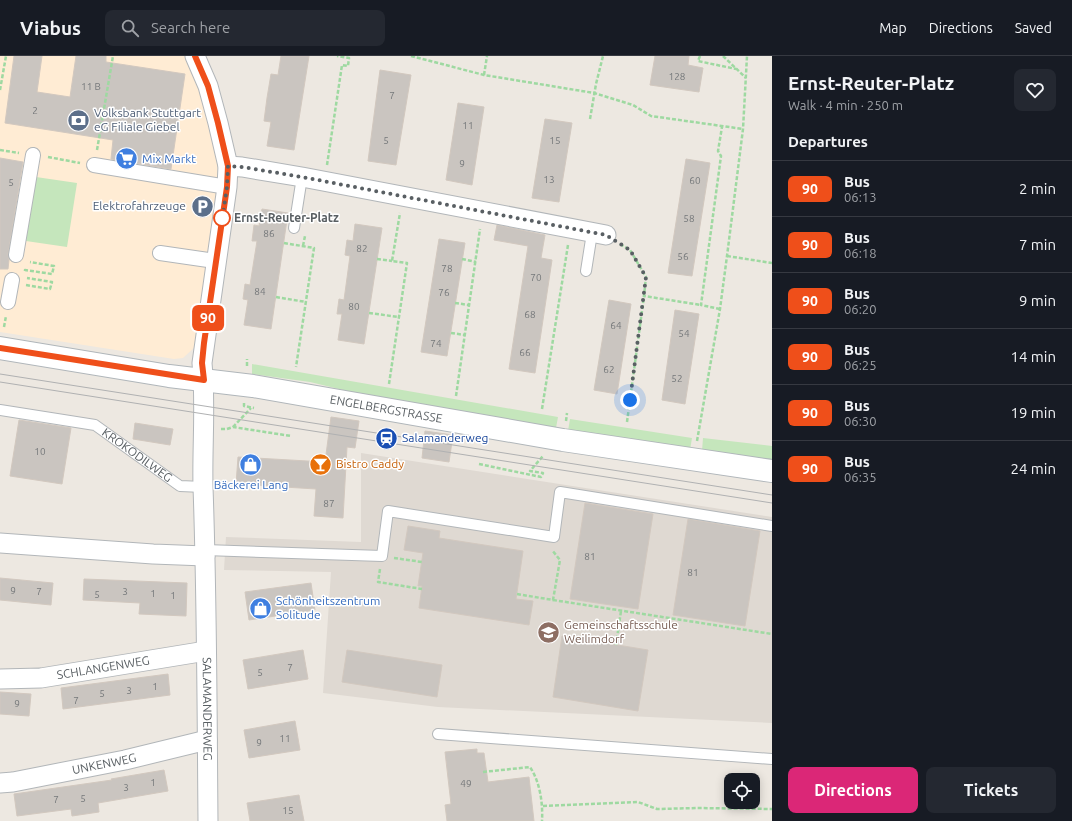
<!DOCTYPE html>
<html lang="en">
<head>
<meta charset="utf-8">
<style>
	:root { --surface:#171b24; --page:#242831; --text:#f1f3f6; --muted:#9ea1a6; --line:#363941; --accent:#db2777 }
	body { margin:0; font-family:Ubuntu,sans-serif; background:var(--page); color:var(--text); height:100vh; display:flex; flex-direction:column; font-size:15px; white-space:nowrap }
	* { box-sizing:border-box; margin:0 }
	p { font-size:13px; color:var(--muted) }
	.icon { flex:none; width:22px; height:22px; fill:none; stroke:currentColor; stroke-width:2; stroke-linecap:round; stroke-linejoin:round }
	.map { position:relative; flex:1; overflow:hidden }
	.details { display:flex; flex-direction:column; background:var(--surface); width:300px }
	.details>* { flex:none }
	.badge { padding:0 8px; border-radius:6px; font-size:14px; line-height:26px }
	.tools { position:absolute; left:724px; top:717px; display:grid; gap:8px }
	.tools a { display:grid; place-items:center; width:36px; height:36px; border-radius:8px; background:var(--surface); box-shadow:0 2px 10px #0003; font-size:20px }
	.you { position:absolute; width:20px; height:20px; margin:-10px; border:3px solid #fff; border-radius:50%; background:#1a73e8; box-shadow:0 0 0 6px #1a73e833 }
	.map>.badge { position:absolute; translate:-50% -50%; box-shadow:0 0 0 2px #fff }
	h2 { padding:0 16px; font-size:15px; line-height:36px }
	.round { display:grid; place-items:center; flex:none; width:42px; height:42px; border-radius:8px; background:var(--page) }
	.headline { display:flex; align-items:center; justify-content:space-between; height:68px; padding:0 16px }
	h1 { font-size:19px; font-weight:700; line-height:30px }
	.button { display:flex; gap:8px; margin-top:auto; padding:8px 16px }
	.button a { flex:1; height:46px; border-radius:8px; background:var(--accent); color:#fff; font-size:16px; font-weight:700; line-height:46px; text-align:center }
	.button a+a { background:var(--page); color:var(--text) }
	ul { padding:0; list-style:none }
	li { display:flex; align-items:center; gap:12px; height:56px; padding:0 16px; border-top:1px solid var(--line) }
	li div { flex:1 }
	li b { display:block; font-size:15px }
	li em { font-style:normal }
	li .badge { min-width:44px; font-weight:700; text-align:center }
	header { display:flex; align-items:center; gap:24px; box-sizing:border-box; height:56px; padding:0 20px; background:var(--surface); border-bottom:1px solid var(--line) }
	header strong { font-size:19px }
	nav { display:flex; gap:22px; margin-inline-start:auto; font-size:14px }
	.search { width:280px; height:36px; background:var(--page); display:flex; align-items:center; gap:10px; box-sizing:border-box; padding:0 14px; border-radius:8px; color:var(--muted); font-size:15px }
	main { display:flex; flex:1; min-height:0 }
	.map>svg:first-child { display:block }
</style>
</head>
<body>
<header>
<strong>Viabus</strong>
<div class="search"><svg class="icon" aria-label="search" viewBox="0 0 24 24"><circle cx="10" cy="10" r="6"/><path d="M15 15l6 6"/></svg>Search here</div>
<nav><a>Map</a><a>Directions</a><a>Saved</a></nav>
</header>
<main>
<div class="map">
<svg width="772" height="765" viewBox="0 0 772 765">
	<rect width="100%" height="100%" fill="#ede8e1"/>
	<polygon fill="#ffecd4" points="0,0 186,0 199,28 217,96 218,123 217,145 194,292 183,302 174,303 0,276"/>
	<polygon fill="#dfd9d2" points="361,397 772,461 772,667 438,651 323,637 331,516 224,514 226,481 361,486"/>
	<g fill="#c5e6bc">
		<polygon points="36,121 77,127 67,191 26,185"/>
		<polygon points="252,308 558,361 556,372 393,346 310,326 252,318"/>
		<polygon points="570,363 692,382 690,394 568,375"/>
		<polygon points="703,382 772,390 772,406 702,395"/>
	</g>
	<g fill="#cac5c0" stroke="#d2c8bf">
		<polygon points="14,0 42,0 37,36 70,41 76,0 106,0 106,6 185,18 171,113 111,103 113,84 5,67"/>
		<polygon points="281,0 309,0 294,94 267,90 271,66 264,65 267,42 271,18 278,19"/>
		<polygon points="655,0 689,0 688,9 703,12 699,36 650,29"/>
		<polygon points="380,14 411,19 396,109 368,105"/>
		<polygon points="458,47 484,51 472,129 446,124"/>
		<polygon points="545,63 572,67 559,146 532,142"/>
		<polygon points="0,102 23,106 8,198 9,204 8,213 0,213"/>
		<polygon points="686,103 710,107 692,220 668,217"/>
		<polygon points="262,153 288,157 271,273 244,269 248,244 243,243 245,228 250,229 257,185 252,185 254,169 259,170"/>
		<polygon points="355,168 382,172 364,288 338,284 342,258 337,258 339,243 344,244 350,200 345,199 347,184 353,185"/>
		<polygon points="497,169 545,179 541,202 552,204 535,317 509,313 528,190 494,184"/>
		<polygon points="439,183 465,187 447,300 421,296"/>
		<polygon points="609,244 631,248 617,338 594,334"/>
		<polygon points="675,254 699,258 685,348 662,344"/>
		<polygon points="331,361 359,365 355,392 347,391 343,462 314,460 316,433 236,428 238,401 325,406"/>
		<polygon points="19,364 71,372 62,428 10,420"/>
		<polygon points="135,367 173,373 170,389 133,383"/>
		<polygon points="425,375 453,379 449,406 422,402"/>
		<polygon points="585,447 653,458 638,553 570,543"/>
		<polygon points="688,463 760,475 745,570 673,559"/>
		<polygon points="408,470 440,475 439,482 523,495 516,543 533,545 529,569 419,552 422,530 418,530 423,497 404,494"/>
		<polygon points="0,522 53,527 51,549 0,544"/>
		<polygon points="84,523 187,527 186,560 139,558 140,547 83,544"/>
		<polygon points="311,527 315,554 249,564 245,536"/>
		<polygon points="562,580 648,594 638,655 553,641"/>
		<polygon points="303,594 308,623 248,633 243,604"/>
		<polygon points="347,594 442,609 437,641 342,626"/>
		<polygon points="168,618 170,639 63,653 61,632"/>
		<polygon points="0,636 31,638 29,660 0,658"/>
		<polygon points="295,665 300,694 249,702 244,674"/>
		<polygon points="477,693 477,697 484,697 488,726 529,721 534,765 447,765 445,749 451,748 445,696"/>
		<polygon points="164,714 168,735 98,747 99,756 72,760 71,753 17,760 14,738 112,724 111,723"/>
		<polygon points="299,739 304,765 250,765 247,747"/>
	</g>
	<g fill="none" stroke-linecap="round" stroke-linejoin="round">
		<defs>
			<g id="service">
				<polyline points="294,172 302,121"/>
				<polyline points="586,215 592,177"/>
				<path id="s1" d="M0 354 95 369 180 430 203 431"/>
				<polyline points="205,494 382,500 388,455 554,481 560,436 772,470"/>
				<polyline points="438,678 772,703"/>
			</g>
			<g id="pedestrian">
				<polyline points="94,109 227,131"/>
				<polyline points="160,197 215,205"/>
				<polyline points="16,199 33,99"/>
				<polyline points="8,246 12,224"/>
			</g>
			<g id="minor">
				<path id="s2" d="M195 0 208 30 218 67 228 110 227 131 202 307C206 348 202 390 203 431 207 542 207 654 208 765"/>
				<polyline points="228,110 242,111 302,121 606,179"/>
				<polyline points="0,487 153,498 205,500"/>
				<path id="s3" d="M0 623 41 622 206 595"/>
				<path id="s4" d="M0 727 13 726 125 704 207 684"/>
			</g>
			<g id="secondary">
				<path id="s5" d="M0 292 169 320 253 330 563 384 772 415"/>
			</g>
		</defs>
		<use href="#service" stroke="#b2b6b9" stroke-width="12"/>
		<use href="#pedestrian" stroke="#b2b6b9" stroke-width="16"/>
		<use href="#minor" stroke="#b2b6b9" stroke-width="21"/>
		<use href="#secondary" stroke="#b0b6ba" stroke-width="24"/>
		<g stroke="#9ed9a1" stroke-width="2.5" stroke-dasharray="4 2" stroke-linecap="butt">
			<polyline points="411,0 484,19 594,37 633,49 651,60 743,73"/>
			<polyline points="700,0 698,5 736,13"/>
			<polyline points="723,0 746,22"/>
			<polyline points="484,19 487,0"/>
			<polyline points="0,34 6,0"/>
			<polyline points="590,63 596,28 603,0"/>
			<polyline points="0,94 19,97"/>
			<polyline points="97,94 113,0"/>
			<polyline points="48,101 80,107"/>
			<polyline points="327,109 342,9 348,10 349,2 337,0"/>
			<polyline points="284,187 314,192 296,311"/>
			<polyline points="620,188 630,194 646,221 644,240 701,249"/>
			<polyline points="303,190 305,180"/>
			<polyline points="727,200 772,207"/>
			<polyline points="377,203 392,205"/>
			<polyline points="462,203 476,206"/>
			<polyline points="25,215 25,214 52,218 54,210 30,206"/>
			<polyline points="26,229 50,233 52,226 27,222"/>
			<polyline points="276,241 306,246"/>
			<polyline points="455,247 469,249"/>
			<polyline points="720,253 701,249 721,100 718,95 722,71"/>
			<polyline points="369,257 399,261"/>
			<polyline points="4,271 6,260"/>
			<polyline points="451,277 465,279"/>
			<polyline points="247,310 247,303"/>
			<polyline points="389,328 407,207 392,205 400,157"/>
			<polyline points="456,340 480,173"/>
			<polyline points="244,347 244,350 254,352"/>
			<polyline points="542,353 568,189"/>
			<polyline points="566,365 567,357"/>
			<polyline points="627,366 644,240"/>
			<polyline points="233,371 251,352"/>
			<polyline points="221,373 227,373 233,371 291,380"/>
			<polyline points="697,385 720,253 727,200 743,73 747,0"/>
			<polyline points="479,408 541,421 543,417 530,415 543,400"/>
			<polyline points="394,502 422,506"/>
			<polyline points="380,513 378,526 422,533"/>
			<polyline points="517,538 553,544 560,504 552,494"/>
			<polyline points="553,544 772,578"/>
			<polyline points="616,589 621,555"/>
			<path d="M483 716 530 711C540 726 543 747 542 765"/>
			<polyline points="543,750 638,746 657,753 697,752 772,753"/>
		</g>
		<use href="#service" stroke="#fff" stroke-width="10"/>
		<use href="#pedestrian" stroke="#fff" stroke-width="14"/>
		<use href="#minor" stroke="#fff" stroke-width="19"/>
		<use href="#secondary" stroke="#fff" stroke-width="22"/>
		<g stroke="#b0b1b2" stroke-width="1">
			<polyline points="0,318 772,439"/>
			<polyline points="0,326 772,447"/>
		</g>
	</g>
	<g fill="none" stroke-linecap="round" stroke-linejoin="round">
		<defs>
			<polyline id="line" points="0,292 204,324 202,307 204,287 227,131 228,110 218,67 208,30 195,0"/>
		</defs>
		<use href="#line" stroke="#fff" stroke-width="9"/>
		<use href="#line" stroke="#ef4f1a" stroke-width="6"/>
		<polyline stroke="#595f63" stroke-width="4" stroke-dasharray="0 7.2" points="222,162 222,165 227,131 228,110 242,111 302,121 606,179 630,194 646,221 630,344"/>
	</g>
	<defs>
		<symbol id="bank-disc" viewBox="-11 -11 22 22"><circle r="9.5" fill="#5c6f8a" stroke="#fff"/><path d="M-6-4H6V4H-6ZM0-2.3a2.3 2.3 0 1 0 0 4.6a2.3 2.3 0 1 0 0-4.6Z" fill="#fff"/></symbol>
		<symbol id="supermarket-disc" viewBox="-11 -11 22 22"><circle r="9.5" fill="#3f7fe0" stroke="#fff"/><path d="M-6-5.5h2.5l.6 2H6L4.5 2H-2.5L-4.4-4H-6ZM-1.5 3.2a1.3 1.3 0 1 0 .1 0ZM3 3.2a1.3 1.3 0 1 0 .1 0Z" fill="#fff"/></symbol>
		<symbol id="parking-disc" viewBox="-11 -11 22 22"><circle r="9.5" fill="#5c6f8a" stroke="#fff"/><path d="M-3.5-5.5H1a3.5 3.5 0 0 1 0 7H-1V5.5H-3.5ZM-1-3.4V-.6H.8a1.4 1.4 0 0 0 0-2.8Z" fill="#fff"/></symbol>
		<symbol id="station-disc" viewBox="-11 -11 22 22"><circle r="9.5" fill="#1a4fb4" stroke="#fff"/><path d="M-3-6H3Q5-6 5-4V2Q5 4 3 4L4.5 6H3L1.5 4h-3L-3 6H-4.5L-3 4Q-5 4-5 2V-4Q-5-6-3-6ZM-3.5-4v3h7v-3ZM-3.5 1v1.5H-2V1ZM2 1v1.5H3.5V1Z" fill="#fff"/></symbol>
		<symbol id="shop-disc" viewBox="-11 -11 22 22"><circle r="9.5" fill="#3f7fe0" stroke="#fff"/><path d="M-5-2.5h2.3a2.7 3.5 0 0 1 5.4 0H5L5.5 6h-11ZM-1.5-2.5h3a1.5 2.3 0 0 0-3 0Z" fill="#fff"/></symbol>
		<symbol id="bar-disc" viewBox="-11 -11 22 22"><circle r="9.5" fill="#e8710a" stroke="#fff"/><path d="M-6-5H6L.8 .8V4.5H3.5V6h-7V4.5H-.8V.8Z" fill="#fff"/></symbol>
		<symbol id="school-disc" viewBox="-11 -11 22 22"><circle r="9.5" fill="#8d6e63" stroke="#fff"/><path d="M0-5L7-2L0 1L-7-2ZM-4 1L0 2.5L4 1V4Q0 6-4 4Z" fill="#fff"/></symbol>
	</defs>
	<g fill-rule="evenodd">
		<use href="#bank-disc" x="66" y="52" width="25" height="25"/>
		<use href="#supermarket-disc" x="114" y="90" width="25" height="25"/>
		<use href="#parking-disc" x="190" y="138" width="25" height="25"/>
		<use href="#station-disc" x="374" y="370" width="25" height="25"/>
		<use href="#shop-disc" x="238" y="396" width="25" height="25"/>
		<use href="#bar-disc" x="308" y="396" width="25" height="25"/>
		<use href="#shop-disc" x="248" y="540" width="25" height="25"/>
		<use href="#school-disc" x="536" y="564" width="25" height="25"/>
	</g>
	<circle fill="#fff" stroke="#ef4f1a" stroke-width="2" cx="222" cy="162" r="8"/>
	<g text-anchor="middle" stroke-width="3" stroke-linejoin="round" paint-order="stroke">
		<g font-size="10" fill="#75787a">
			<text x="677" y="24">128</text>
			<text x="91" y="34">11 B</text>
			<text x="392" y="43">7</text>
			<text x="35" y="58">2</text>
			<text x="468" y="73">11</text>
			<text x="386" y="88">5</text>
			<text x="555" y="88">15</text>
			<text x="462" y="111">9</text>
			<text x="549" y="127">13</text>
			<text x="695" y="128">60</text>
			<text x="11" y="130">5</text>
			<text x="689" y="166">58</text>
			<text x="269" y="181">86</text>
			<text x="362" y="196">82</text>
			<text x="683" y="204">56</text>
			<text x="447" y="216">78</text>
			<text x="536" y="225">70</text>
			<text x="260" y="239">84</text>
			<text x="444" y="240">76</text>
			<text x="354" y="254">80</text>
			<text x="530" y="262">68</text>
			<text x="616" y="273">64</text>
			<text x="684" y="281">54</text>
			<text x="436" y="291">74</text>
			<text x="525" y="300">66</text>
			<text x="609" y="317">62</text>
			<text x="677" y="326">52</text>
			<text x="40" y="399">10</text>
			<text x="329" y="451">87</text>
			<text x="590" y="504">81</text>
			<text x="693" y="520">81</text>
			<text x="13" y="538">9</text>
			<text x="39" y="539">7</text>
			<text x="125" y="539">3</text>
			<text x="153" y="541">1</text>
			<text x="97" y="542">5</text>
			<text x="173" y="543">1</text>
			<text x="290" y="615">7</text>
			<text x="260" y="620">5</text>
			<text x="155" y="634">1</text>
			<text x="129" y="638">3</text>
			<text x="102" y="641">5</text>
			<text x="76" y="648">7</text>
			<text x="17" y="651">9</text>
			<text x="285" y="686">11</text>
			<text x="259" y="690">9</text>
			<text x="153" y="730">1</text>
			<text x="466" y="731">49</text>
			<text x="126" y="735">3</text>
			<text x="83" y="746">5</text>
			<text x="56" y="747">7</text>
			<text x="288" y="758">15</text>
		</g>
		<g font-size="12" fill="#4e5e75" stroke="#fff" text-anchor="start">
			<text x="94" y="61">Volksbank Stuttgart<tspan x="94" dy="14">eG Filiale Giebel</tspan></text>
			<text x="186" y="154" text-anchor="end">Elektrofahrzeuge</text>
		</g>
		<g font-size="12" fill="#366cbe" stroke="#fff" text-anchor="start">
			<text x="142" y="107">Mix Markt</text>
			<text x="251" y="433" text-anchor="middle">Bäckerei Lang</text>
			<text x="276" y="549">Schönheitszentrum<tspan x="276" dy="14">Solitude</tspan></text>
		</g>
		<g font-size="12" font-weight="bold" fill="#595f63" stroke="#fff" text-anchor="start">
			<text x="234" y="166">Ernst-Reuter-Platz</text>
		</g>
		<g font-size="12" fill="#595f63" stroke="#fff">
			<text dy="4" stroke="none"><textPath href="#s5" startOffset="391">ENGELBERGSTRASSE</textPath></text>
			<text dy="4" stroke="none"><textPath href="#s1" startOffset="148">KROKODILWEG</textPath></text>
			<text dy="4" stroke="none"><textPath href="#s3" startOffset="104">SCHLANGENWEG</textPath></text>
			<text dy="4" stroke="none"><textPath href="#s2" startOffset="660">SALAMANDERWEG</textPath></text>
			<text dy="4" stroke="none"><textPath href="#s4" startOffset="106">UNKENWEG</textPath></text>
		</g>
		<g font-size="12" fill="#164399" stroke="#fff" text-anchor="start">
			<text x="402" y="386">Salamanderweg</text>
		</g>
		<g font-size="12" fill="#c56008" stroke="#fff" text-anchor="start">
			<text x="336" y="412">Bistro Caddy</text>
		</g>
		<g font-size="12" fill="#785e54" stroke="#fff" text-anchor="start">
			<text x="564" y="573">Gemeinschaftsschule<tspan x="564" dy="14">Weilimdorf</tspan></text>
		</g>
	</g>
</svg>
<div class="tools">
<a><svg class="icon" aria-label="locate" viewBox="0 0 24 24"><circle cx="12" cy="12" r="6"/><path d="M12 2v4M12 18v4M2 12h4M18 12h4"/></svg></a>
</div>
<div class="you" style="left:630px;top:344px"></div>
<b class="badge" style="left:208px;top:262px;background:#ef4f1a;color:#fff">90</b>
</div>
<section class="details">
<div class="headline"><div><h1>Ernst-Reuter-Platz</h1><p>Walk · 4 min · 250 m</p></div><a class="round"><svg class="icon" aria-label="heart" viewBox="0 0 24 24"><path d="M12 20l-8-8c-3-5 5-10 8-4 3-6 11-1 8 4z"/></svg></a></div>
<h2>Departures</h2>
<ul>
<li><span class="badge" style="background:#ef4f1a;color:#fff">90</span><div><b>Bus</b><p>06:13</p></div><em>2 min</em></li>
<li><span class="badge" style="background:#ef4f1a;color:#fff">90</span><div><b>Bus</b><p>06:18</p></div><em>7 min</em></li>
<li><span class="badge" style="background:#ef4f1a;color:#fff">90</span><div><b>Bus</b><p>06:20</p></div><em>9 min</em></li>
<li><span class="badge" style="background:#ef4f1a;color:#fff">90</span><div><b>Bus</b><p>06:25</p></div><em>14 min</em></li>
<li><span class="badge" style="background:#ef4f1a;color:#fff">90</span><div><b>Bus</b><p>06:30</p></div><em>19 min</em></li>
<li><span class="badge" style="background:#ef4f1a;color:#fff">90</span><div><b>Bus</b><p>06:35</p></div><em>24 min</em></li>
</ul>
<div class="button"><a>Directions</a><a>Tickets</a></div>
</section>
</main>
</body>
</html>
